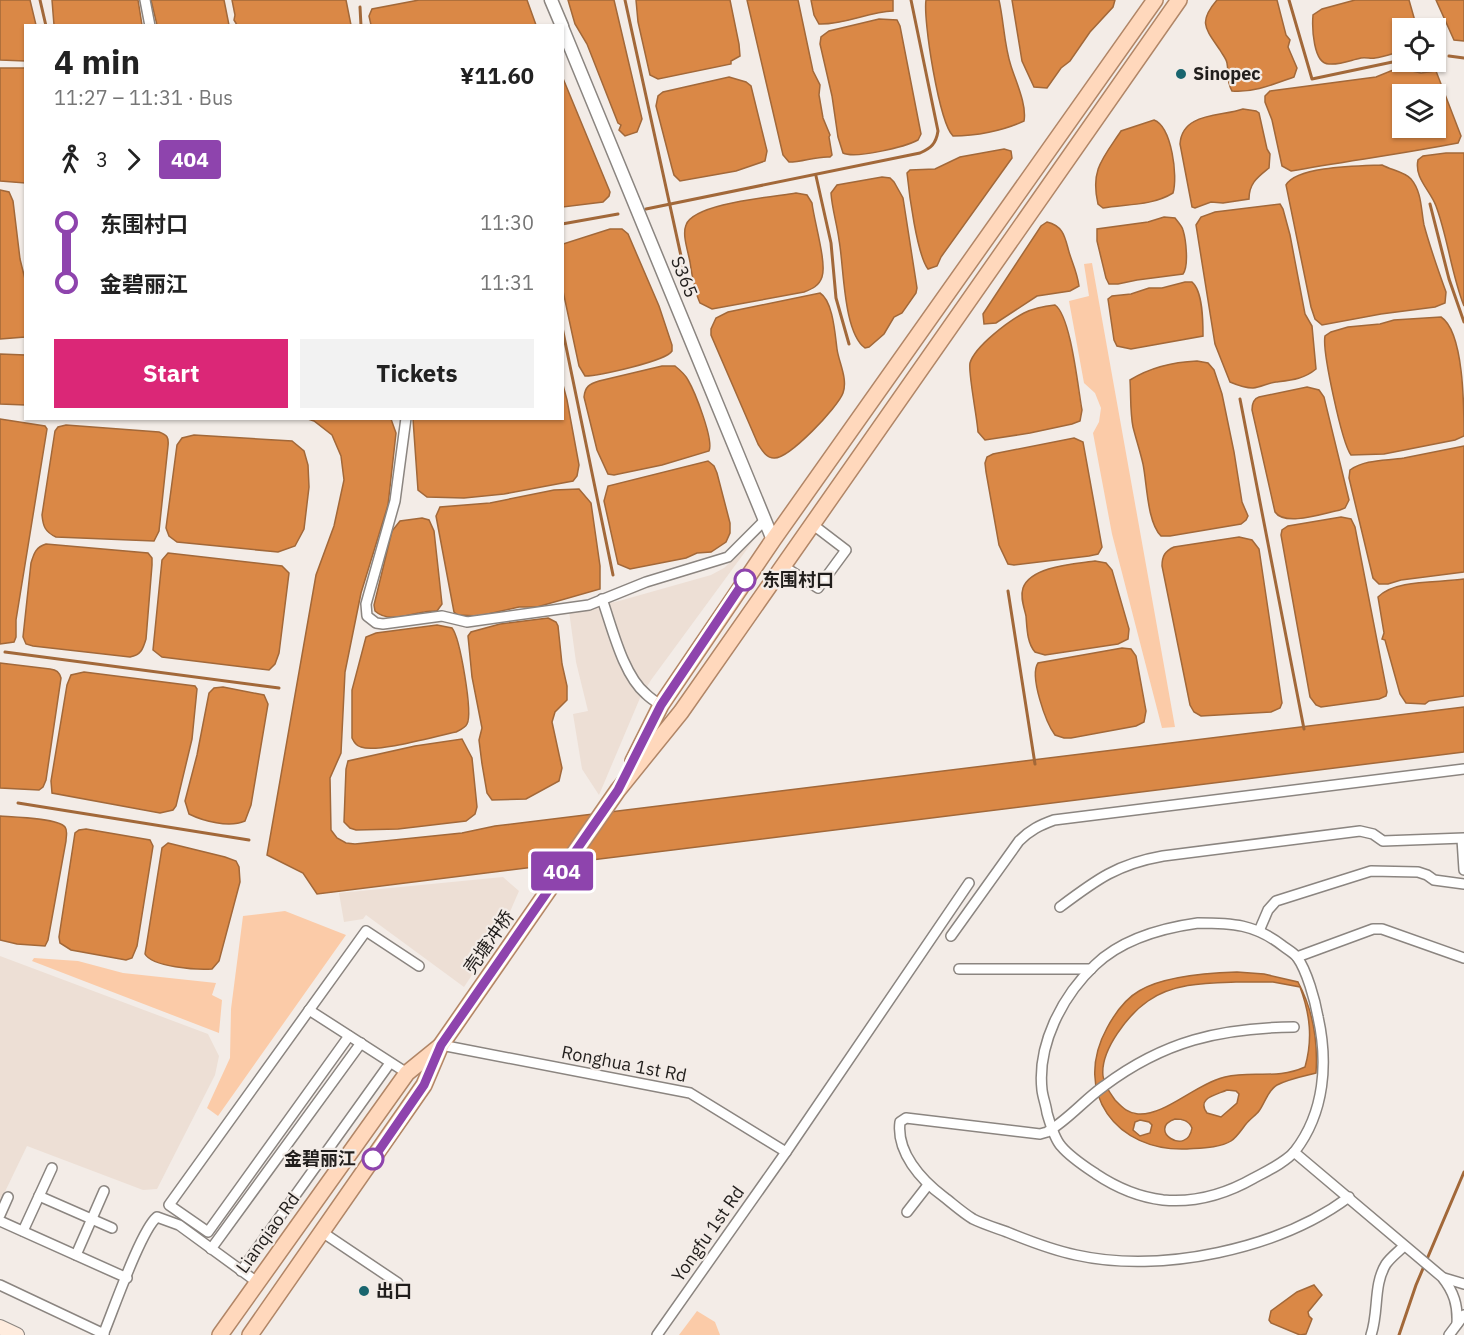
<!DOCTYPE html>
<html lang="en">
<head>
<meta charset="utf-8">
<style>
	:root { --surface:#fff; --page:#f2f2f2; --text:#222; --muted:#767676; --accent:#db2777 }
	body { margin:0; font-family:"IBM Plex Sans","Noto Sans SC",sans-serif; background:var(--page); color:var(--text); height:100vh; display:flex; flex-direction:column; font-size:22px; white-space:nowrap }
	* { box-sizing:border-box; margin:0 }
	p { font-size:20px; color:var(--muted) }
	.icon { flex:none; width:33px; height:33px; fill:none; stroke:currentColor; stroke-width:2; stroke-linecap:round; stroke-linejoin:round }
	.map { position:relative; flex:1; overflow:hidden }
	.panel { position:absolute; left:24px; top:24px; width:540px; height:396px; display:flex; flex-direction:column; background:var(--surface); border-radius:0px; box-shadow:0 2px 4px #0004 }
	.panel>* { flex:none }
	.badge { padding:0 12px; border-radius:4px; font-size:21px; line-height:39px }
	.controls { position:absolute; left:1392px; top:18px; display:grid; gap:12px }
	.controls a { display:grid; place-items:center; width:54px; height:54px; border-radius:0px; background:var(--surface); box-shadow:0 2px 4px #0004; font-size:30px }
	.map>.badge { position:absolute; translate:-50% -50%; box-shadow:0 0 0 3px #fff }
	.legs { display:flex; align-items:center; gap:9px; height:66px; padding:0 30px; font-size:20px }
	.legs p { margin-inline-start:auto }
	.head { display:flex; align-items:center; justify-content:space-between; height:102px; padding:0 30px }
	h1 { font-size:33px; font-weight:800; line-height:45px }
	.button { display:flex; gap:12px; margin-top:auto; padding:12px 30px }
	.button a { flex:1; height:69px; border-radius:0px; background:var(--accent); color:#fff; font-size:24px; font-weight:800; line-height:69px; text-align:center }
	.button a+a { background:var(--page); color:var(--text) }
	ul { padding:0 30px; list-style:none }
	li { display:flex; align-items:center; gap:21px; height:60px; font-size:22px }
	li i { display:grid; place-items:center; width:9px; height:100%; margin:0 8px; background:currentColor }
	li i::after { content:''; width:15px; height:15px; margin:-8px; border:4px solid; border-radius:50%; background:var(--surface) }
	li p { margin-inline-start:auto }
	li:first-child i { background:linear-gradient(#0000 50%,currentColor 0) }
	li:last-child i { background:linear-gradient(currentColor 50%,#0000 0) }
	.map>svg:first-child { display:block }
</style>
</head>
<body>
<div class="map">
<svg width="1464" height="1335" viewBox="0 0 1464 1335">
	<rect width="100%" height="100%" fill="#f3ece7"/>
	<g fill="#eddfd5">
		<polygon points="753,541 651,680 640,698 599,795 582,769 573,714 588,711 576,662 569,611 619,601 711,575 724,568"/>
		<polygon points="503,877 519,891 502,930 464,987 366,915 363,919 344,922 339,893"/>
		<polygon points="0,956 208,1034 219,1056 215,1075 157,1189 143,1190 27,1146 0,1202"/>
	</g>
	<g fill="#fbcba8">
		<polygon points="1092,263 1175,727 1162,728 1112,534 1093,433 1099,422 1101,408 1095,393 1084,383 1069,301 1089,296 1084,264"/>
		<polygon points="285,911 346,935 218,1116 207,1108 230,1058 231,1009 243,916"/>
		<polygon points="34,958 78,961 123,973 216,983 212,995 222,1000 219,1033 32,961"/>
		<polygon points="697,1311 715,1322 720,1335 679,1335"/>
	</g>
	<g fill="#da8846" stroke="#a26839" stroke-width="1.5" fill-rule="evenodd">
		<polygon points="0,0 30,0 36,25 26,26 25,61 0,60"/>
		<polygon points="52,0 138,0 142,25 54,25"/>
		<polygon points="151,0 224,0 229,25 157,25"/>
		<polygon points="232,0 346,0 351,25 237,25 234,20 235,15"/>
		<polygon points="419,0 527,0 536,25 371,25 369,16 372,9"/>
		<polygon points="568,0 614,0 642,119 637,132 625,136 619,130 621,125 618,123 587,44 575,24"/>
		<polygon points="636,0 730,0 739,44 740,56 731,61 731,64 658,79 650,75 638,22"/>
		<path d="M747 0H798L813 71 820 85 819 95 823 118 830 135 829 137 832 155 830 157C816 156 803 162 789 162L783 155Z"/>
		<path d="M811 0H893V11C868 12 844 25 819 24L814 15Z"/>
		<path d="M926 0H999C1004 22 1004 45 1011 66 1016 82 1027 105 1024 121 1003 131 975 136 953 136 939 122 923 20 926 0Z"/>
		<polygon points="1012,0 1115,0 1113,7 1090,32 1070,61 1061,68 1047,88 1034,87 1022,61"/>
		<path d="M1217 0H1277L1286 35 1290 40 1288 47 1297 68 1294 77C1274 84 1253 93 1232 91 1226 81 1229 73 1227 63 1226 58 1222 54 1220 50 1205 28 1198 22 1217 0Z"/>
		<path d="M1355 0H1409L1417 28H1402V51C1394 53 1384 57 1375 58 1371 59 1366 57 1361 58 1351 60 1341 65 1329 64 1313 64 1312 27 1313 15L1322 9Z"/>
		<polygon points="1436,0 1464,0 1464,41 1454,40"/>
		<path d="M879 19 897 20 900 26 921 134 918 140C905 147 855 159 843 153L838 137 832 96 820 44 821 37 829 31Z"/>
		<polygon points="0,68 25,68 25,183 0,181"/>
		<path d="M1398 68 1421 73 1436 71 1461 136 1458 143C1402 154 1346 161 1291 171L1282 166 1272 120 1265 102V96L1270 91 1376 77ZM1402 94H1436V128H1402Z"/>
		<polygon points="562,76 610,192 609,196 603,202 563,207"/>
		<polygon points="729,77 746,82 751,86 767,151 765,161 736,171 680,181 674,175 672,168 656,106 658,96 663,92"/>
		<path d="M1243 109 1256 111 1259 113 1267 149 1270 154 1269 168C1258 177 1249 183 1249 199L1223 203 1211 202 1195 208 1192 207 1180 144C1182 112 1221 117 1243 109Z"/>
		<path d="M1154 120C1172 127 1178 177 1173 193 1152 206 1126 204 1103 208L1098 204C1090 170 1103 158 1121 131Z"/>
		<path d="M1004 149 1011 151 1012 158 941 257 937 266 928 269C917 255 909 193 907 173L910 170 935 169 960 157Z"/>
		<path d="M1446 153H1464V306C1451 273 1448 238 1436 206 1430 190 1414 178 1418 160L1423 156Z"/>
		<path d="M1382 165C1391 170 1405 172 1411 179 1422 192 1421 210 1424 225 1430 247 1438 270 1446 292L1445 303 1435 307 1381 314 1322 325 1315 319 1311 307 1286 185C1297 166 1360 166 1382 165Z"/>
		<path d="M882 177 890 178 894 182 903 198 917 288 916 293 902 313 894 317 884 334 869 347 865 348C843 332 844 266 839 240 837 224 832 209 831 193L837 185Z"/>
		<polygon points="0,190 9,192 13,201 20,259 25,279 25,337 0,339"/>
		<path d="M796 193 807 195 812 203C814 221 827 263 822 277 819 286 812 289 804 292L712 309 700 303C694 290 692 276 690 262 688 251 682 235 686 225 694 203 774 197 796 193Z"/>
		<path d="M1280 204 1283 209 1290 235 1305 314 1312 326 1316 369C1304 379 1292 380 1276 382 1268 383 1261 387 1253 388 1245 388 1237 385 1230 382L1215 344 1196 225 1201 217 1215 212Z"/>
		<path d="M1164 217 1175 218C1178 222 1182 226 1183 230 1186 240 1189 266 1183 274L1137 280 1118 284H1109L1106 278 1097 241V229L1148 222Z"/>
		<path d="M1047 222C1064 226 1065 238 1069 252 1073 265 1077 272 1079 286L1070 291 1037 296 996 323 984 324 983 314 1041 226Z"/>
		<path d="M610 229H622L628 234 659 306 672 345V351C666 361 599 376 585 376L579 366 563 291V244Z"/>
		<path d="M1185 282H1192C1203 291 1203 322 1203 336L1131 349 1117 346 1114 340 1108 299 1112 296 1131 294 1149 288H1162Z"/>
		<path d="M820 293C833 301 835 334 837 349 839 363 848 379 843 393 838 407 789 459 774 458 766 458 762 450 758 444L711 335V329L716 318 728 312Z"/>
		<path d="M1055 305C1071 316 1078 389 1082 410L1080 421 1072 424 1030 433 985 440 978 432C977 416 968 373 970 363 975 346 1009 321 1024 313 1034 308 1045 306 1055 305Z"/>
		<path d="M1441 317C1464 332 1464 407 1464 436L1455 440 1384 454 1351 455C1342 443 1322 351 1325 336L1331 332 1348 327 1380 324 1394 320Z"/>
		<polygon points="0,354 25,355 25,405 0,404"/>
		<path d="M1197 361 1208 363 1214 370 1222 394 1234 452 1242 502 1248 516 1246 520 1241 524 1170 536H1161C1147 522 1147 483 1143 464 1140 451 1136 439 1133 427 1130 412 1131 395 1130 380 1151 367 1173 362 1197 361Z"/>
		<path d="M662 366H675C680 370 685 374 688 380 695 392 714 440 709 451L662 465 614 475 608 474 597 450 584 397C585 387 589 384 599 381Z"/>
		<polygon points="563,385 567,400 579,465 577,476 573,481 504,494 464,498 427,497 418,490 413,419 562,418"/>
		<path d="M1307 387 1319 390 1324 397 1349 500 1345 508 1340 510C1324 513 1285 527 1275 512L1252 410C1252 404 1253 399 1259 397Z"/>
		<polygon points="0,419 45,426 47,429 16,620 16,637 14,642 0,644"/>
		<polygon points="308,419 391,419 396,433 388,505 361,593 345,672 341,753 330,778 331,830 337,838 346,843 355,844 462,833 495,826 1464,707 1464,752 317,894 303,873 267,855 316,575 334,526 344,480 341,456 332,435 314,421"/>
		<path d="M66 425 159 432C167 435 169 437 168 446L159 531 154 541 56 537C45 532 43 526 42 515L55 431 58 427Z"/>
		<polygon points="194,435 292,441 304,451 308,465 309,487 304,529 295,546 278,552 177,542 169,536 166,528 177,445 182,438"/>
		<polygon points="1074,438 1083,442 1102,547 1098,554 1089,556 1014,565 1008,564 999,545 986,472 985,463 987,457 993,454"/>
		<path d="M1464 446V572L1401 580 1388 584H1379L1373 578 1349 478 1350 470C1366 459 1386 461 1404 458 1424 454 1444 450 1464 446Z"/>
		<polygon points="708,461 714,466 717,473 730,523 730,533 726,542 711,552 697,553 686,558 630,569 618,564 604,501 608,486"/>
		<polygon points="579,489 591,503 600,566 600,589 537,607 519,607 479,616 458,615 454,612 436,516 440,507 490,503 554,490"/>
		<polygon points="1341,517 1351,519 1355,527 1387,692 1386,696 1379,699 1321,707 1316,705 1310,697 1281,535 1282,530 1288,526"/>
		<path d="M422 518 429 520 434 531 442 604 437 611C418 609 391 626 375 611L374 605 392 531 400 521Z"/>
		<path d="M1239 537 1252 540 1259 549 1282 703 1280 708 1271 712 1201 716 1194 712 1190 705 1162 566C1162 556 1165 551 1174 547Z"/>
		<path d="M46 544 148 553 152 558V565L146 639C143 649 141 655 130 657L33 646 26 644 23 637 31 563C34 553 36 547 46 544Z"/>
		<polygon points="168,553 282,566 289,573 279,653 275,664 269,670 162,657 153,650 162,560"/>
		<path d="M1095 561 1106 563 1112 570 1129 629 1128 639 1118 644 1045 655 1035 652C1027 643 1027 628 1026 616 1024 607 1020 597 1023 588 1031 566 1075 564 1095 561Z"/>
		<path d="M1464 579V696L1429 701 1425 704 1406 703 1400 694 1385 640 1382 639 1384 633 1378 597C1395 579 1440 583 1464 579Z"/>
		<polygon points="548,618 556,622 558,626 562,664 567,686 567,700 555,712 552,722 562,768 559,781 526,799 492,800 487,793 482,764 479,740 482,728 472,677 468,636 471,632 500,624"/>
		<path d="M437 625 452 628C460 638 473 713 467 724 465 728 460 730 456 732 436 736 378 753 361 747 356 746 354 742 352 738V690L366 637 376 633Z"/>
		<path d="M1122 648 1131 649 1136 656 1146 711 1144 722 1136 726 1071 738H1064L1055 735C1046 723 1029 676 1038 663Z"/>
		<path d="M0 663 50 669C57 670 59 672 61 678L46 780 43 787 39 790 0 788Z"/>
		<polygon points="84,672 195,686 197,689 192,739 176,806 173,810 160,813 52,793 51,781 67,685 71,675"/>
		<path d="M223 687 264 695 268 704 251 805 245 821C229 828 203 821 189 814L185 801 197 755 209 693 214 688Z"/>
		<polygon points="462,739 472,758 477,807 475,814 466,821 398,829 356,830 350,828 344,822 346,769 348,761 415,746"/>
		<path d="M0 816C13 817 58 818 65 827 68 831 66 836 66 841L48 940 45 946 17 944 0 940Z"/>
		<polygon points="86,829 150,840 153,846 137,946 132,958 126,960 71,950 60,943 59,937 75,833 79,830"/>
		<path d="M168 843 225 857 236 861 239 867 240 882 219 961 212 969C197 970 152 967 145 954L162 848Z"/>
		<path d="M1237 972 1264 974 1298 982C1313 1010 1318 1042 1316 1073 1304 1076 1288 1079 1277 1085 1268 1090 1265 1103 1259 1111 1256 1115 1250 1119 1246 1124 1242 1129 1237 1137 1231 1141 1220 1148 1200 1148 1187 1149 1116 1152 1072 1092 1107 1028 1114 1015 1125 999 1139 991 1163 976 1208 973 1237 972ZM1236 982H1273L1300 987C1310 1014 1313 1039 1305 1067 1276 1080 1253 1070 1225 1077 1195 1084 1165 1116 1138 1114 1127 1113 1122 1107 1115 1100 1110 1093 1104 1085 1103 1076 1100 1050 1129 1014 1148 1001 1173 983 1207 983 1236 982ZM1227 1090 1236 1091 1239 1094 1237 1103 1221 1117 1207 1113C1196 1098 1216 1095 1227 1090ZM1175 1119C1182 1119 1189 1120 1192 1128 1187 1158 1146 1129 1175 1119ZM1140 1120 1149 1122 1152 1125 1150 1133 1140 1136 1133 1130 1135 1122Z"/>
		<polygon points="1314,1285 1322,1295 1308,1312 1309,1316 1312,1319 1306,1334 1300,1335 1271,1323 1269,1320 1271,1311 1297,1292"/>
	</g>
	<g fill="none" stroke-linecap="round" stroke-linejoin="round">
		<g stroke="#a26839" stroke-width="3">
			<polyline points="40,0 46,26"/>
			<polyline points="625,0 688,288"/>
			<polyline points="1289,0 1312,79 1402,60"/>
			<polyline points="360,7 361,26"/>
			<polyline points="1436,55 1441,56"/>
			<polyline points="1449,56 1464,58"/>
			<polyline points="816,176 831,243 836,298 849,344"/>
			<polyline points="1430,204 1449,279 1464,322"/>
			<path d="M646 209 920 153C931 148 936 144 938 131L911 0"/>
			<polyline points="562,224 618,214"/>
			<polyline points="562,327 613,575"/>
			<polyline points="1240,399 1304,729"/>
			<polyline points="1008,591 1035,764"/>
			<polyline points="5,652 279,688"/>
			<polyline points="18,803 249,840"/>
			<polyline points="1399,1335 1416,1285 1464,1172"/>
		</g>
		<defs>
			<g id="minor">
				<polyline points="145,0 150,26"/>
				<polyline points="406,418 395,501 366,604 367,616 376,623 383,624 442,616 467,622 589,605 646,582 728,557 765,520"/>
				<polyline points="783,566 818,588 846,550 812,524"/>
				<path d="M602 599C612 627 623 675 646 694 650 698 656 702 661 705"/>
				<polyline points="1462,839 1464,870"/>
				<path d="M1060 907C1096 880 1117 864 1163 856L1360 831 1373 834 1383 841 1464 838"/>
				<path d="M1198 923C1232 923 1255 924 1283 946 1287 949 1294 953 1297 957 1307 971 1315 1000 1318 1017 1328 1062 1325 1112 1295 1151 1286 1162 1267 1171 1254 1178 1226 1194 1195 1203 1163 1200 1138 1197 1117 1188 1096 1174 1084 1166 1070 1157 1061 1146 1054 1138 1050 1123 1047 1113 1046 1105 1043 1098 1042 1090 1037 1045 1062 996 1095 965 1122 939 1162 928 1198 923Z"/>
				<polyline points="1259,931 1268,910 1276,901 1371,871 1418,872 1427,875 1434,880 1464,884"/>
				<path d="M951 936 1019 841C1030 830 1040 825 1054 820L1464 769"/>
				<polyline points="1297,957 1373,929 1382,929 1464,958"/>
				<polyline points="959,969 1091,969"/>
				<polyline points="309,1010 407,1073"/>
				<path d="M1294 1027C1220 1028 1164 1041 1104 1086 1084 1100 1068 1120 1047 1132L1040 1134 906 1118 900 1122C896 1152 921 1180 944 1197 953 1204 963 1213 973 1219 983 1224 996 1228 1007 1232 1029 1241 1052 1250 1076 1255 1161 1274 1279 1249 1349 1197"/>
				<polyline points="349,1036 208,1232 169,1205 366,931 419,966"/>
				<polyline points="441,1045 690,1093 786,1152"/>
				<path d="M1294 1152 1442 1277C1454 1292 1458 1305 1457 1324"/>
				<polyline points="39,1196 112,1228"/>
				<polyline points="907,1212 928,1185"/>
				<polyline points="0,1215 8,1197"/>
				<polyline points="0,1221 127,1278"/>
				<polyline points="23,1231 52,1168"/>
				<polyline points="322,1232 398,1283"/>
				<polyline points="211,1249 361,1043"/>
				<polyline points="76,1255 104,1191"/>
				<polyline points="241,1271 390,1063"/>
				<polyline points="1444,1278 1464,1284"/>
				<polyline points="0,1285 104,1334"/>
				<path d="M103 1335C113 1311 141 1230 157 1217L179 1225 257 1282"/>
				<polyline points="657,1335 786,1152 969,883"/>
				<path d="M1371 1335C1379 1312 1373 1285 1386 1264 1391 1257 1398 1252 1404 1246"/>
				<polyline points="1449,1335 1464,1315"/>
			</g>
			<g id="tertiary">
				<polyline points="551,0 562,26"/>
				<polyline points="562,27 773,540"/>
			</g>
			<polyline id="secondary" points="0,1327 17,1335"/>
			<g id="primary">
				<polyline points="633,761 661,705 773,540 1155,0"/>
				<polyline points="220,1335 407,1073 439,1047"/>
				<polyline points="250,1335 424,1085 441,1045 618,790 681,712 1179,0"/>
			</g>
		</defs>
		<use href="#minor" stroke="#8b8580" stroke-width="12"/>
		<use href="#tertiary" stroke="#8b8580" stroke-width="15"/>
		<use href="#secondary" stroke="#8b8580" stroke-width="16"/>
		<use href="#primary" stroke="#b18667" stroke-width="18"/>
		<use href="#minor" stroke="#fff" stroke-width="9"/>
		<use href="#tertiary" stroke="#fff" stroke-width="12"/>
		<use href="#secondary" stroke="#ffecde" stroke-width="14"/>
		<use href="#primary" stroke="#ffd8bc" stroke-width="15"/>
	</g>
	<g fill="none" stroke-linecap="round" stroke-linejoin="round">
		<defs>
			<polyline id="line-1" points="373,1159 424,1085 441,1045 618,790 661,705 745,580"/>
		</defs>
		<use href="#line-1" stroke="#fff" stroke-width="14"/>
		<use href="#line-1" stroke="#8e44ad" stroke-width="9"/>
	</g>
	<g fill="#19656e" stroke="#f3ece7" stroke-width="2">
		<circle cx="1181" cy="74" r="6"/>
		<circle cx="364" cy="1291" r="6"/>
	</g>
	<g fill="#fff" stroke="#8e44ad" stroke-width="3">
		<circle cx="745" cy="580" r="10"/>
		<circle cx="373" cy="1159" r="10"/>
	</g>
	<g text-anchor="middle" stroke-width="4.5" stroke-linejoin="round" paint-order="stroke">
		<g font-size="18" font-weight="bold" fill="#211e1c" stroke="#f3ece7" text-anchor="start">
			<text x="1193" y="80">Sinopec</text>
			<text x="376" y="1297">出口</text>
		</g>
		<g font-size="18" fill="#211e1c" stroke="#f3ece7">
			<text transform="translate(684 277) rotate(68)" y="6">S365</text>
			<text transform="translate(489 942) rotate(-55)" y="6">壳塘冲桥</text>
			<text transform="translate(624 1064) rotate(11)" y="6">Ronghua 1st Rd</text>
			<text transform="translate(268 1233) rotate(-54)" y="6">Lianqiao Rd</text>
			<text transform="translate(708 1234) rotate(-55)" y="6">Yongfu 1st Rd</text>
		</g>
		<g font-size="18" font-weight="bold" fill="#211e1c" stroke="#f3ece7" text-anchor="start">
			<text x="762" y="586">东围村口</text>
			<text x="356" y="1165" text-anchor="end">金碧丽江</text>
		</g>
	</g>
</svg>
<div class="controls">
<a><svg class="icon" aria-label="locate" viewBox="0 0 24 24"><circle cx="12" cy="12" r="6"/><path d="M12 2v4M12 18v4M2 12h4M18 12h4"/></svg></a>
<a><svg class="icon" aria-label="layers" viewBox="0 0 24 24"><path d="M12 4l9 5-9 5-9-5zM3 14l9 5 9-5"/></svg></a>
</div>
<b class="badge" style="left:562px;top:871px;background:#8e44ad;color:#fff">404</b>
<section class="panel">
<div class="head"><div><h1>4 min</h1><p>11:27 – 11:31 · Bus</p></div><b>¥11.60</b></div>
<div class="legs"><svg class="icon" aria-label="walk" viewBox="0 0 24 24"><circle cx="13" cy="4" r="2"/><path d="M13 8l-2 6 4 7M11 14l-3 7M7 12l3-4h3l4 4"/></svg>3<svg class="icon" aria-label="forward" viewBox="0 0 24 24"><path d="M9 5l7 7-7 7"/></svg><b class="badge" style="background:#8e44ad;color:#fff">404</b></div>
<ul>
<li><i style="color:#8e44ad"></i><b>东围村口</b><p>11:30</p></li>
<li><i style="color:#8e44ad"></i><b>金碧丽江</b><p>11:31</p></li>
</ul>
<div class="button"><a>Start</a><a>Tickets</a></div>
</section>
</div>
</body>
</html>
